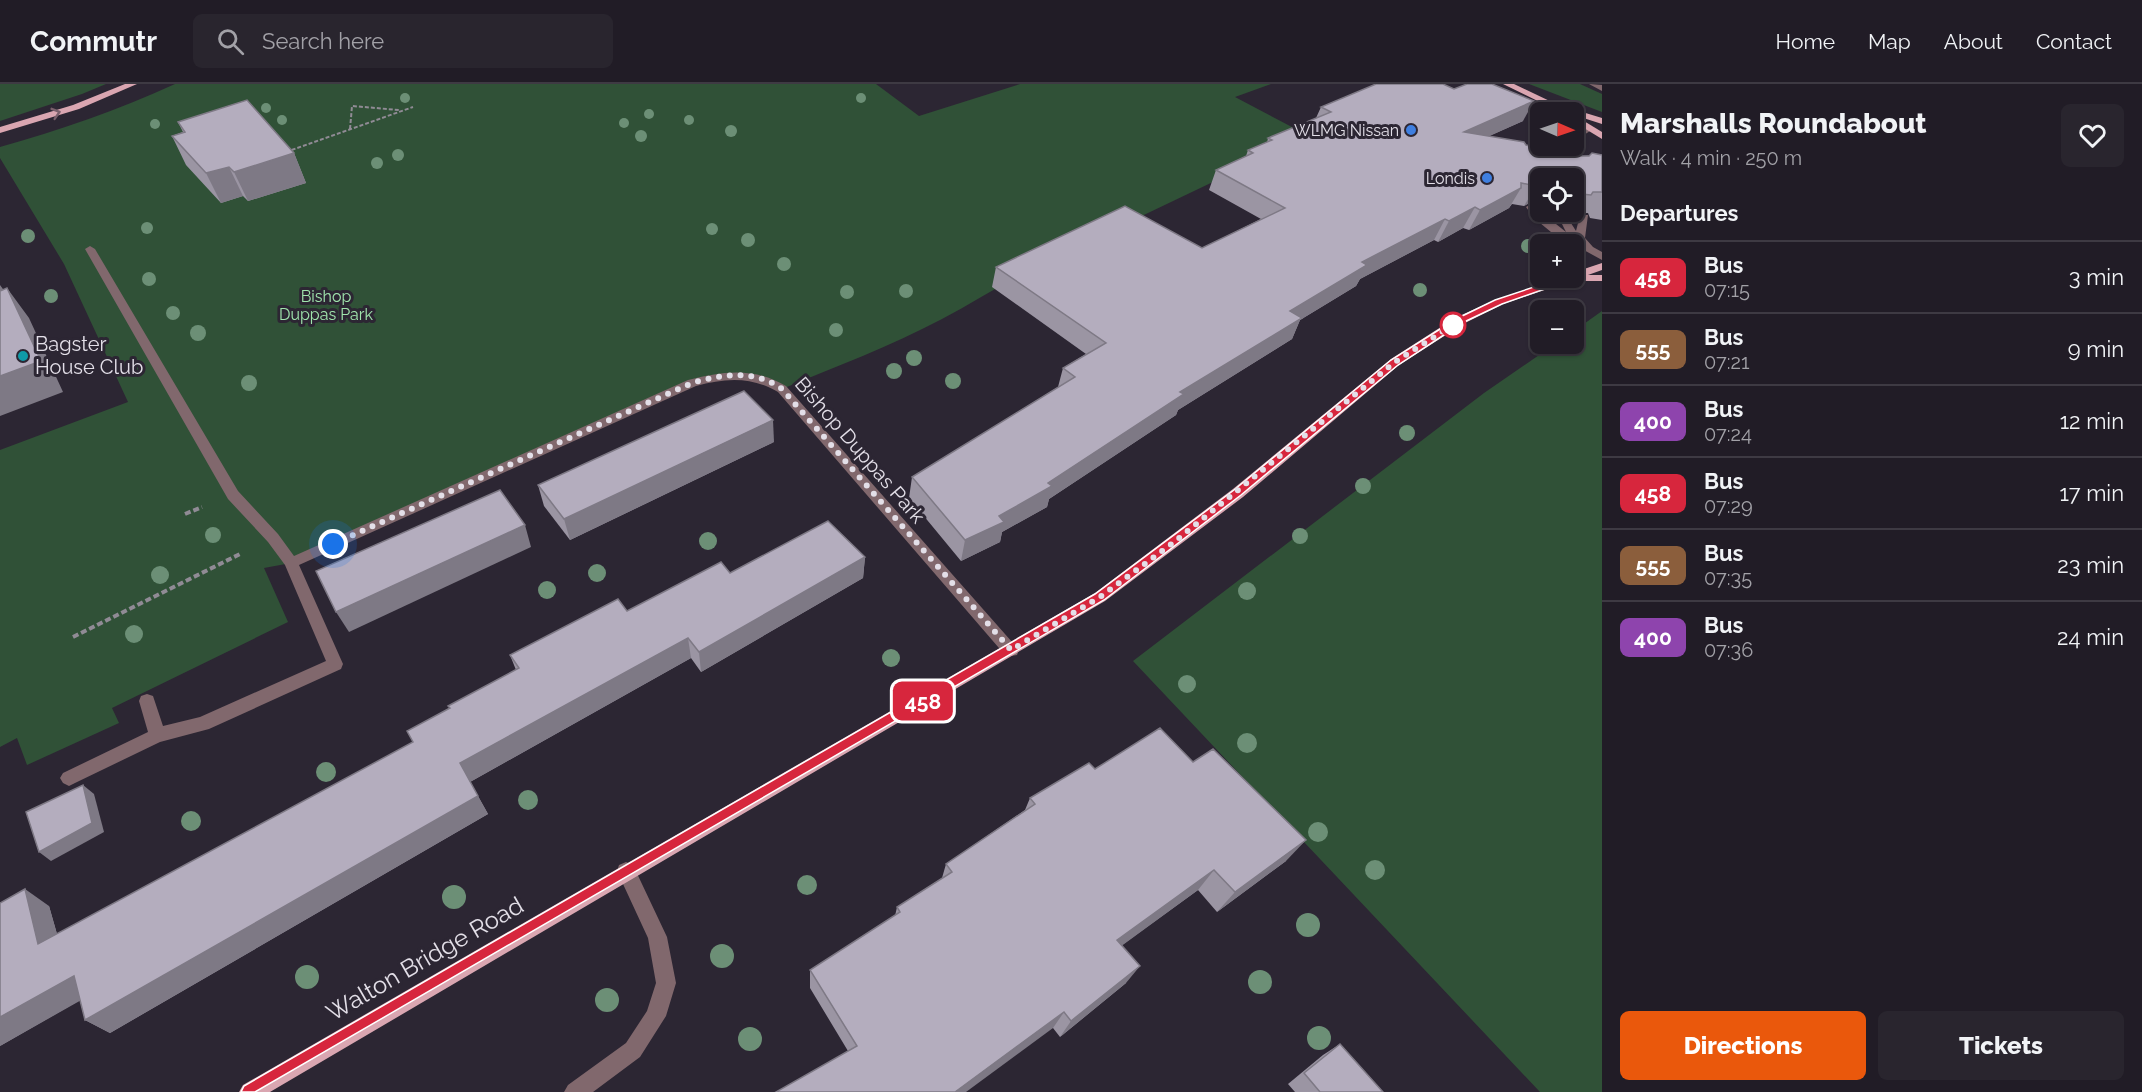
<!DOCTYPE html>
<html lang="en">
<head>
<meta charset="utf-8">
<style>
	:root { --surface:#211c26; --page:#29252e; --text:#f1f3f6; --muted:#a2a1a7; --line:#3e3a43; --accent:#ea580c }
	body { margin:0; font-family:Raleway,sans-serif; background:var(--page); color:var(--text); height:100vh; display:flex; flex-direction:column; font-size:22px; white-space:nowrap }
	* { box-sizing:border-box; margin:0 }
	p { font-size:20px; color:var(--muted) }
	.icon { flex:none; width:33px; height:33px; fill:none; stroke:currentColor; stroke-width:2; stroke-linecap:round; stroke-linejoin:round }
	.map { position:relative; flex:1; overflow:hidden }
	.details { display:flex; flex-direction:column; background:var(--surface); width:540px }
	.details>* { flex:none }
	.badge { padding:0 12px; border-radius:9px; font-size:21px; line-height:39px }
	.needle { width:39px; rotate:92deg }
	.controls { position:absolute; left:1530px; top:18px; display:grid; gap:12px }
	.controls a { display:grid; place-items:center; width:54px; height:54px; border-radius:9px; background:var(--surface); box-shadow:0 2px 4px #0004,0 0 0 2px var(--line); font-size:30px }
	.you { position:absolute; width:30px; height:30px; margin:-15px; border:4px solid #fff; border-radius:50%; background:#1a73e8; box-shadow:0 0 0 9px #1a73e833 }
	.map>.badge { position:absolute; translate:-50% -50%; box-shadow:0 0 0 3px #fff }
	h2 { padding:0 18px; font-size:22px; line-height:54px }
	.round { display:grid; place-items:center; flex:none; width:63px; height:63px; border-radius:9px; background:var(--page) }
	.headline { display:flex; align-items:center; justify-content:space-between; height:102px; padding:0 18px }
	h1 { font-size:28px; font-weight:800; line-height:45px }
	.button { display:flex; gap:12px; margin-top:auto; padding:12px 18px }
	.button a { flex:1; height:69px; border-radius:9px; background:var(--accent); color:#fff; font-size:24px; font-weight:800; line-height:69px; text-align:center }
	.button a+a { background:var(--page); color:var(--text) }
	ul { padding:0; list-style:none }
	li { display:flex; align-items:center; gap:18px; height:72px; padding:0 18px; border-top:2px solid var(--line) }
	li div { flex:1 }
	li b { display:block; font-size:22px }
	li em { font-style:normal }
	li .badge { min-width:66px; font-weight:700; text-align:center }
	header { display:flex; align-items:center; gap:36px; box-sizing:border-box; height:84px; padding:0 30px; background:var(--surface); border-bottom:2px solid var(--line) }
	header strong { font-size:28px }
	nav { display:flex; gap:33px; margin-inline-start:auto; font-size:21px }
	.search { width:420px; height:54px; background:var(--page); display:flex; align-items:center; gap:15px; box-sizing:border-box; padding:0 21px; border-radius:9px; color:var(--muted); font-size:22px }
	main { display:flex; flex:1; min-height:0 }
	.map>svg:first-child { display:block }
</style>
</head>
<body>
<header>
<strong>Commutr</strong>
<div class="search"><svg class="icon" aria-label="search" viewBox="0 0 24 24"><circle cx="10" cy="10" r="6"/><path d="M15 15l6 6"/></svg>Search here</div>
<nav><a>Home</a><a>Map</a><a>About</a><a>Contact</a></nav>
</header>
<main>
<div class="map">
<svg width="1602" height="1008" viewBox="0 0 1602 1008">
	<rect width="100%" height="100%" fill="#2c2633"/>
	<g fill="#305137">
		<polygon points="0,0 106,0 82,10 0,37"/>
		<path d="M175 0H876L919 32 1020 0H1271L1235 13 1309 52 1035 183C1003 199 974 218 942 235 891 262 835 283 782 305L770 297 720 291 291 479 264 484 288 538 112 624 119 639 27 681 17 654 0 663V366L128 318 64 180 0 74V63C60 46 118 26 175 0Z"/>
		<polygon points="1529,0 1580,0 1602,10 1602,28"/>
		<polygon points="1602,227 1602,1008 1540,1008 1133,577 1484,309 1555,260 1574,260 1574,247"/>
	</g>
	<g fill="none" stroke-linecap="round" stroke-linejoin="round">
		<g stroke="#908b95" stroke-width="2" stroke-dasharray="4 2" stroke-linecap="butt">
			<polyline points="350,45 352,22 399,26"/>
			<polyline points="286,68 413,23"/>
		</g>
		<g stroke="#908b95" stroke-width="4" stroke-dasharray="6 3" stroke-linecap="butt">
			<polyline points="185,430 202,423"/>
			<polyline points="73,553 242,469"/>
		</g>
		<g fill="#81686d" fill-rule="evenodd">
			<polygon points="1589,0 1602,1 1602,7"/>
			<polygon points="1587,42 1595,44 1574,57 1574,50"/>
			<polygon points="1531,120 1566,148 1556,128 1564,128 1576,147 1580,131 1588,131 1585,154 1593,163 1602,168 1602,176 1551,148 1534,134 1526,123"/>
			<path d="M90 162 95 165 238 407 278 450 294 472 688 296C723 287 754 283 786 302L1019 566 1017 571 1011 572 1005 571 778 308C751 292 725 294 696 302L299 481 343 580 341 585 209 645 160 658 75 699 69 702 63 699 60 694 63 689 148 648 139 617 141 612 147 610 153 612 163 642 200 633 326 577 285 481 268 458 228 415 85 165Z"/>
			<polygon points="626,778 633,781 667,853 676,899 666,932 640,973 593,1008 564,1008 568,1001 626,959 647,927 656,899 648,854 617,787 619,781"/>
		</g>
		<g fill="#daa6b1" fill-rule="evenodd">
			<polygon points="125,0 137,0 79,25 0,49 0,43 73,21"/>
			<polygon points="1503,0 1514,0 1556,20 1602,34 1602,40 1574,31 1574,28 1560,28"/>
			<polygon points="1574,31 1602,48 1602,55 1574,38"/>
			<polygon points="1602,179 1602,186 1588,191 1602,191 1602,197 1571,197 1503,220 1463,240 1399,281 1243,413 1105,517 270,1008 239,1008 243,1001 1095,509 1233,405 1391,275 1455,234 1495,216 1560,194 1574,194 1575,188"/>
		</g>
	</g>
	<g fill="#6c8f76">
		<circle cx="405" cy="14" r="5"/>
		<circle cx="861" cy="14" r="5"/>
		<circle cx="266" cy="24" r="5"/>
		<circle cx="649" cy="30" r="5"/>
		<circle cx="282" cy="36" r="5"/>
		<circle cx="689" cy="36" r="5"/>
		<circle cx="624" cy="39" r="5"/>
		<circle cx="155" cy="40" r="5"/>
		<circle cx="731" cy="47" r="6"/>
		<circle cx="641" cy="52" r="6"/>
		<circle cx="398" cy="71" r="6"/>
		<circle cx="377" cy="79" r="6"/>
		<circle cx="147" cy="144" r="6"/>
		<circle cx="712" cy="145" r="6"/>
		<circle cx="28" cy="152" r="7"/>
		<circle cx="748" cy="156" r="7"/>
		<circle cx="1528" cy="162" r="7"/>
		<circle cx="784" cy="180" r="7"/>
		<circle cx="149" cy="195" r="7"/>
		<circle cx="1420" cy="206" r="7"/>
		<circle cx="906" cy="207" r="7"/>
		<circle cx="847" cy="208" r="7"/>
		<circle cx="51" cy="212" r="7"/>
		<circle cx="173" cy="229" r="7"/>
		<circle cx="836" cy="246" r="7"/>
		<circle cx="198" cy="249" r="8"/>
		<circle cx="914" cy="274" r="8"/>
		<circle cx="894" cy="287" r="8"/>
		<circle cx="953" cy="297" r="8"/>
		<circle cx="249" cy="299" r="8"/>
		<circle cx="1407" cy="349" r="8"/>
		<circle cx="1363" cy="402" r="8"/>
		<circle cx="213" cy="451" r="8"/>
		<circle cx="1300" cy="452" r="8"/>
		<circle cx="708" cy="457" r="9"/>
		<circle cx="597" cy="489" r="9"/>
		<circle cx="160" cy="491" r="9"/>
		<circle cx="547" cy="506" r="9"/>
		<circle cx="1247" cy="507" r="9"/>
		<circle cx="134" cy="550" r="9"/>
		<circle cx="891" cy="574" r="9"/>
		<circle cx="1187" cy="600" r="9"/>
		<circle cx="1247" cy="659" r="10"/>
		<circle cx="326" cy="688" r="10"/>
		<circle cx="528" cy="716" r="10"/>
		<circle cx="191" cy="737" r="10"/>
		<circle cx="1318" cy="748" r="10"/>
		<circle cx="1375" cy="786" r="10"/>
		<circle cx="807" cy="801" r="10"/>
		<circle cx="454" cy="813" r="12"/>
		<circle cx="1308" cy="841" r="12"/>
		<circle cx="722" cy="872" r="12"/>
		<circle cx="307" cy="893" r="12"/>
		<circle cx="1260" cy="898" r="12"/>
		<circle cx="607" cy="916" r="12"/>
		<circle cx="1319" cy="954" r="12"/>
		<circle cx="750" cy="955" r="12"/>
	</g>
	<g fill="#9b95a3">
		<polygon points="1321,23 1523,37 1489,52 1526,61 1581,72 1602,71 1602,136 1590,134 1588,129 1580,129 1578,132 1568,130 1566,128 1574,128 1574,94 1540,94 1540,125 1531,118 1524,122 1512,120 1509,124 1469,146 1463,144 1438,158 1434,156 1360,195 1356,202 1300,236 1292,255 1178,326 1176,331 1049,415 1047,423 1002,448 1000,458 961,477 909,414 912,393 1058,303 1063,284 1086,270 992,203 996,183 1202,164 1261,135 1209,106 1216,86 1246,72 1248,66 1267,59 1268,54 1316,34"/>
		<polygon points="178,38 294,69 306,99 248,117 243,112 221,119 186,81 172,52 183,48"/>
		<polygon points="774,358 570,456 544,422 538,401"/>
		<polygon points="865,473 863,494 701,588 691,574 470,698 488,730 110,949 85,936 80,916 0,962 49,822 57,850 413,658 450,624 516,586 510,571 730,489"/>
		<polygon points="1095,685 1286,777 1217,828 1198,806 1122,861 1126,899 1060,953 1053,944 848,967 810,904 810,886 895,832 897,823 942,794 946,780 1025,726 1030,714"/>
		<polygon points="1340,960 1383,1008 1295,1008 1288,1000 1323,971"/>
	</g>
	<g fill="#7e7985">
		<polygon points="1534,17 1523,37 1454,68 1464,48"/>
		<polygon points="294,69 306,99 248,117 234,88"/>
		<polygon points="229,83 243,112 221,119 206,89"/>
		<polygon points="1540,99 1540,103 1531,118 1524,122 1536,102"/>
		<polygon points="1521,104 1509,124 1469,146 1480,126"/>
		<polygon points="1475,123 1463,144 1438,158 1449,137"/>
		<polygon points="1445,135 1434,156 1360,195 1356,202 1300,236 1292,255 1178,326 1176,331 1049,415 1047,423 1002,448 1000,458 961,477 965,456 999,432 1180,308 1290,227 1362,178"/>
		<polygon points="0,201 16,223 7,204 29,234 63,308 0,332"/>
		<polygon points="773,336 774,358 570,456 564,435"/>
		<polygon points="525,441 531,463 349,548 336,528"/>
		<polygon points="865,473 863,494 701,588 699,568"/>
		<polygon points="688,554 691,574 470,698 460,679"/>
		<polygon points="83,701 94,710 104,748 51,777 39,768"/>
		<polygon points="478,712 488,730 110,949 85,936"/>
		<polygon points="1306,756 1286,777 1217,828 1235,808"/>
		<polygon points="1214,786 1198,806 1105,874 1117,856"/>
		<polygon points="25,805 49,822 64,875 38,860"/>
		<polygon points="1140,882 1126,899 1060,953 1071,937"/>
		<polygon points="74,892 99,906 0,962 0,933"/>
		<polygon points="1064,928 1053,944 966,1008 955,1008"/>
	</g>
	<g fill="#b4adbe" stroke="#7e7985" stroke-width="1.5">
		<polygon points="1376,0 1443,0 1454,5 1467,0 1492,0 1534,17 1464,48 1524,58 1526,61 1534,63 1540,61 1577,67 1581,72 1589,72 1592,69 1602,71 1602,109 1602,108 1593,108 1591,111 1581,110 1577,105 1574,106 1574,94 1540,94 1540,99 1536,102 1521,99 1521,104 1480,126 1475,123 1449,137 1445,135 1362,178 1367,181 1290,227 1302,234 1180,308 1184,310 1048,399 1052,402 999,432 1004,438 965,456 912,393 1075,293 1063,284 1106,259 996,183 1125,122 1202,164 1285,124 1216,86 1253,69 1248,66 1272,56 1268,54 1331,28 1321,23"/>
		<polygon points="247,16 294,69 234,88 229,83 206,89 172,52 185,48 178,38"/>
		<polygon points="7,204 41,277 0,292 0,207"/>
		<polygon points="744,307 773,336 564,435 538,401"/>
		<polygon points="500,406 525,441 336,528 316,487"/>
		<polygon points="828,437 865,473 699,568 688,554 460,679 478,712 85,936 74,892 0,933 0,819 25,805 38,860 413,658 407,647 450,624 448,622 519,584 510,571 618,515 627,527 721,478 730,489"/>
		<polygon points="1160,644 1193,678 1213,665 1306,756 1235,808 1214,786 1117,856 1140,882 1071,937 1064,928 955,1008 776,1008 857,962 810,886 900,828 897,823 952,788 946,780 1035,720 1030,714 1089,679 1095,685"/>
		<polygon points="83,701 92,739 39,768 26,728"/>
		<polygon points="1340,960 1383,1008 1320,1008 1304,989"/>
	</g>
	<defs><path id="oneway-chevron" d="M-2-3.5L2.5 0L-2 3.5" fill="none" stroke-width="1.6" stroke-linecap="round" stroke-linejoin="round" transform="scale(1.5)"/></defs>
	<use stroke="#7a606c" href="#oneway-chevron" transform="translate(56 29) rotate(-17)"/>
	<polygon fill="#d7263d" stroke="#fff" stroke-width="1.5" points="1570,191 1575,194 1573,195 1502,220 1462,239 1398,281 1241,411 1104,516 255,1008 241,1008 244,1002 1095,510 1234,406 1391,276 1456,235 1495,216"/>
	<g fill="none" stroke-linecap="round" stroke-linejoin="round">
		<path stroke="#e3dfe8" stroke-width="6" stroke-dasharray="0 10.8" d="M333 460 692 299C723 290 754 285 782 305L1011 566 1100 513 1173 459 1395 278 1459 237 1453 241"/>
	</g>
	<g fill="#3f7fe0" stroke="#2c2633" stroke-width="2">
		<circle cx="1411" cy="46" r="6"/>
		<circle cx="1487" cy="94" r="6"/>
	</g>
	<circle fill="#fff" stroke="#d7263d" stroke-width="3" cx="1453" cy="241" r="12"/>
	<circle fill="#0f9aa8" stroke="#2c2633" stroke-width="2" cx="23" cy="272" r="6"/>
	<g text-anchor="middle" stroke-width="6" stroke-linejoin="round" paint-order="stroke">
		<g font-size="16" fill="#e3dfe8" stroke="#2c2633" text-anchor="end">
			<text x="1399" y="52">WLMG Nissan</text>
			<text x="1475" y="100">Londis</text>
		</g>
		<g font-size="16" fill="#a0e5ad" stroke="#2c2633">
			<text x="326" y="218">Bishop<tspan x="326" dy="18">Duppas Park</tspan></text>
		</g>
		<g font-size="20" fill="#e3dfe8" stroke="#2c2633" text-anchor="start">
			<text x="35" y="267">Bagster<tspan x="35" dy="23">House Club</tspan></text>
		</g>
		<g font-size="20" fill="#e3dfe8" stroke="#2c2633">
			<text transform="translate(860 366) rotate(49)" y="7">Bishop Duppas Park</text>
		</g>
		<g font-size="24" fill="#e3dfe8" stroke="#2c2633">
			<text transform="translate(425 875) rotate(-30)" y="8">Walton Bridge Road</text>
		</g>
	</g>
</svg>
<div class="controls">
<a><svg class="needle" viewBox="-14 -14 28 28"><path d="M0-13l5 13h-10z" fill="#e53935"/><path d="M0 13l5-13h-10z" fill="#a2a1a7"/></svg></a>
<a><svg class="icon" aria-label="locate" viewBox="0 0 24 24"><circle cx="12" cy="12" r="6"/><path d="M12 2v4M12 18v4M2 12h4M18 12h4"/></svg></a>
<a>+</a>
<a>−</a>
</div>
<div class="you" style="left:333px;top:460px"></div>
<b class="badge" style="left:923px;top:617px;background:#d7263d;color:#fff">458</b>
</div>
<section class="details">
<div class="headline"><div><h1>Marshalls Roundabout</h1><p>Walk · 4 min · 250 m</p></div><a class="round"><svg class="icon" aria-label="heart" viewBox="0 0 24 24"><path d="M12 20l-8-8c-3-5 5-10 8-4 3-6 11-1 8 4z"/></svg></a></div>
<h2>Departures</h2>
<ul>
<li><span class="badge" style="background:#d7263d;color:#fff">458</span><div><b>Bus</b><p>07:15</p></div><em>3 min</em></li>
<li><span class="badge" style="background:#8b5e3c;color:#fff">555</span><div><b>Bus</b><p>07:21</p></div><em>9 min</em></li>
<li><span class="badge" style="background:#8e44ad;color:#fff">400</span><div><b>Bus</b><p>07:24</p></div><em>12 min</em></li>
<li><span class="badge" style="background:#d7263d;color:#fff">458</span><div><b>Bus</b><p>07:29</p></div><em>17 min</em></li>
<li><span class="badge" style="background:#8b5e3c;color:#fff">555</span><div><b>Bus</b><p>07:35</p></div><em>23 min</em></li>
<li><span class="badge" style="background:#8e44ad;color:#fff">400</span><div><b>Bus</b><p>07:36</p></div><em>24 min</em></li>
</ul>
<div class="button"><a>Directions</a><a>Tickets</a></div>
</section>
</main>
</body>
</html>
